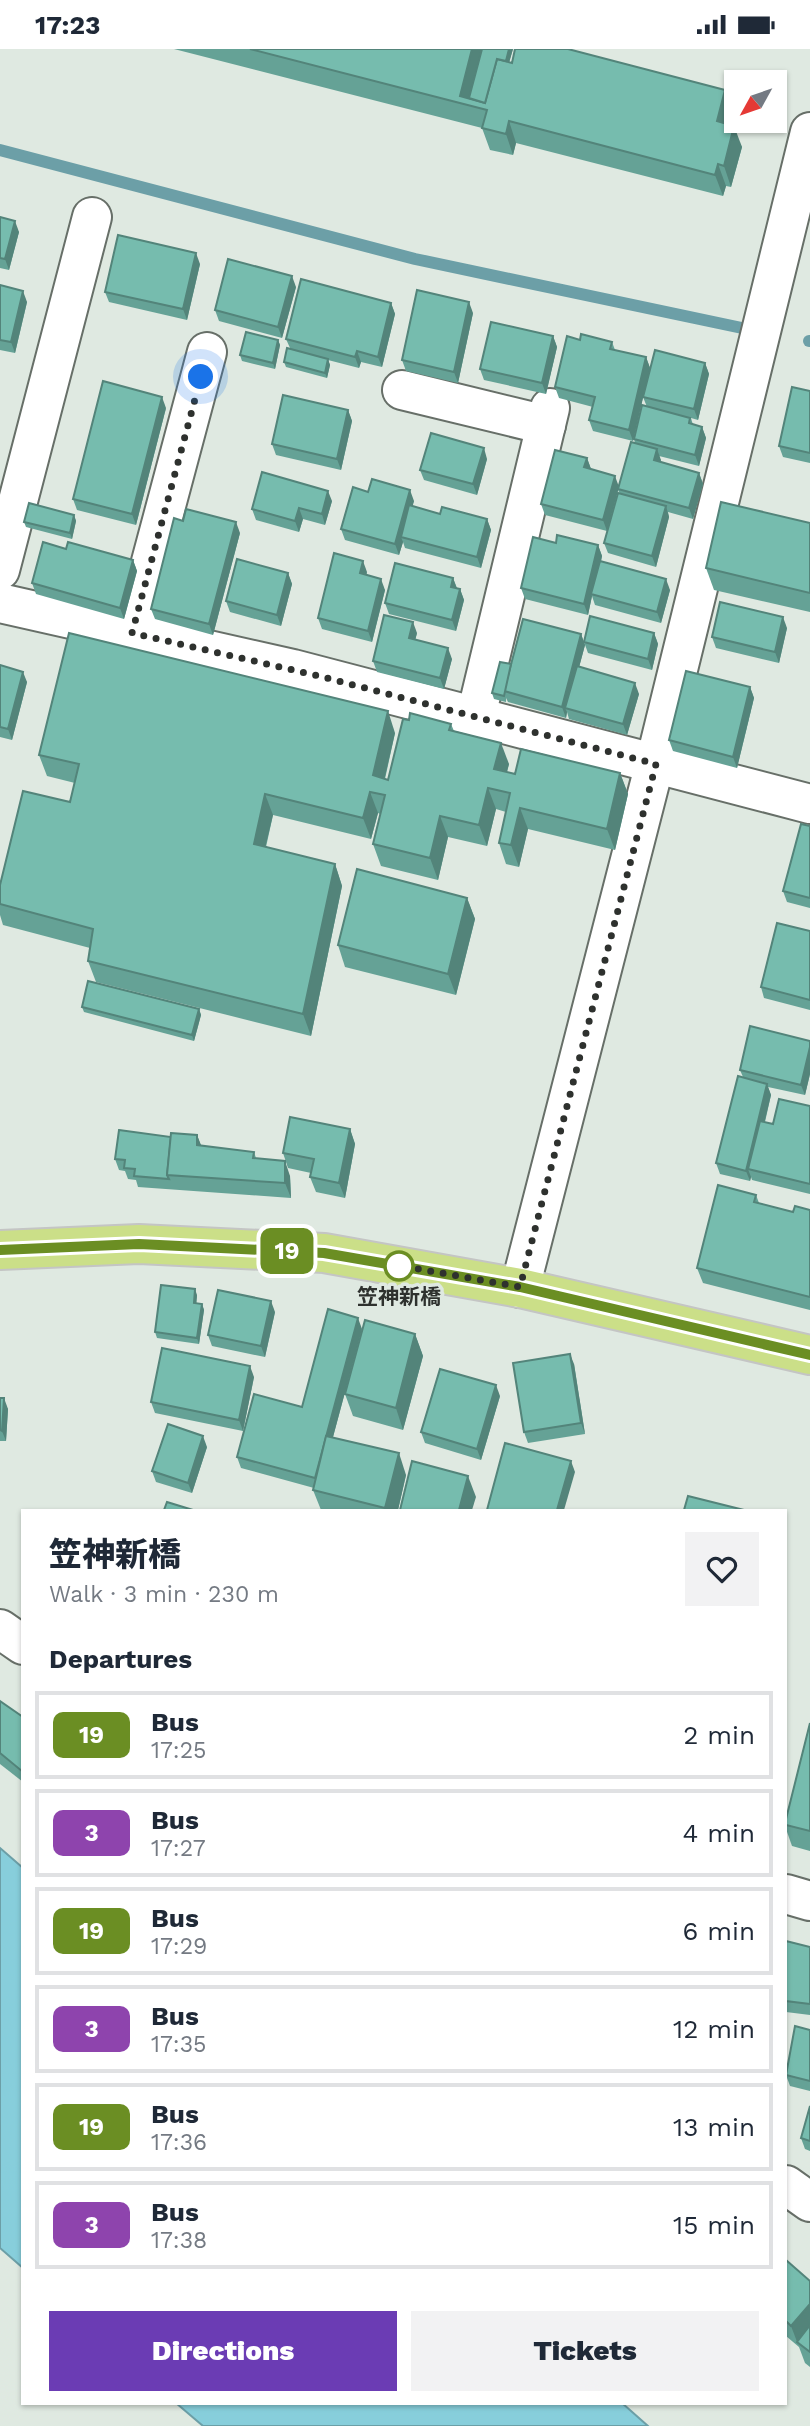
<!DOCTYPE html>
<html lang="en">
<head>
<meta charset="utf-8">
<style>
	:root { --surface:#fff; --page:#f2f2f3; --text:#1f2937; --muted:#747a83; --line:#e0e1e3; --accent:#6b3cb4 }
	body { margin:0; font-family:"Work Sans","Noto Sans JP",sans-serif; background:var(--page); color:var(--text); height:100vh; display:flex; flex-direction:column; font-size:26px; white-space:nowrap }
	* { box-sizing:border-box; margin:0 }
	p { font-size:23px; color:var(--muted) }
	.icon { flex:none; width:38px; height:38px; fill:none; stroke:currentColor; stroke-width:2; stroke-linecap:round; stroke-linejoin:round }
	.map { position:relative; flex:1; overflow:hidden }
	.drawer { position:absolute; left:21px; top:1460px; width:766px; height:896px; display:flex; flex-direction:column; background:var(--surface); border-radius:0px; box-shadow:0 2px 5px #0004 }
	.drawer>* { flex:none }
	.badge { padding:0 14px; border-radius:10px; font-size:24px; line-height:46px }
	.needle { width:46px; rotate:230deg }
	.tools { position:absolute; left:724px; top:21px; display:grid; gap:14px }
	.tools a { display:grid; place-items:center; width:63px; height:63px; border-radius:0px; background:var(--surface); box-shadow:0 2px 5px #0004; font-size:35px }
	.you { position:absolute; width:35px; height:35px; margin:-18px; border:5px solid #fff; border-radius:50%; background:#1a73e8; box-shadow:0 0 0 10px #1a73e833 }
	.map>.badge { position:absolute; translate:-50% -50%; box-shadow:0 0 0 4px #fff }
	h2 { padding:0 28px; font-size:26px; line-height:63px }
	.round { display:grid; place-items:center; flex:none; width:74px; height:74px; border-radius:0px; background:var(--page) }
	.summary { display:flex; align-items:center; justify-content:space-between; height:119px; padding:0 28px }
	h1 { font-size:33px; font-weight:800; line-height:52px }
	.action { display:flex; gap:14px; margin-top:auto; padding:14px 28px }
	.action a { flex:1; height:80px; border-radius:0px; background:var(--accent); color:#fff; font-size:28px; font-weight:800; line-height:80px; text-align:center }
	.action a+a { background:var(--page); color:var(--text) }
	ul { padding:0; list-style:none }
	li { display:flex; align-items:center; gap:21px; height:88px; margin:0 14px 10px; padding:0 14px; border:4px solid var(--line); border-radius:0px }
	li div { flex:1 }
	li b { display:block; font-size:26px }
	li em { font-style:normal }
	li .badge { min-width:77px; font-weight:700; text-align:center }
	.status { display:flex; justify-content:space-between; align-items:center; height:49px; padding:0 35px; background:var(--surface); direction:ltr }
	.status svg { height:19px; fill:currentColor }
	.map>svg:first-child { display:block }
</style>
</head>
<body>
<div class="status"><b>17:23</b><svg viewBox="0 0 49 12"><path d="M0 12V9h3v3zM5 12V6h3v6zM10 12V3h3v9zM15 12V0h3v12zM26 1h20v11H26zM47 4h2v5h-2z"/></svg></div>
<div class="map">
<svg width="810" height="2377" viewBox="0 0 810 2377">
	<rect width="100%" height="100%" fill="#dfe9e1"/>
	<g fill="#87cedb" stroke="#6c9fa7" stroke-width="2">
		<polygon points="0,1799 23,1819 23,2219 0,2199"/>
		<polygon points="176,2354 622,2354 648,2377 203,2377"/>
	</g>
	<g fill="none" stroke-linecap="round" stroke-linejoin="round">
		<g stroke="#6c9fa7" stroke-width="12">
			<polyline points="0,101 415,210 742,279"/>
			<polyline points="809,292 810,292"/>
		</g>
		<defs>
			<g id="street">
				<polyline points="402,341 546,376"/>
				<polyline points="0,521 92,168"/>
				<polyline points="0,554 293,620 810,755"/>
				<polyline points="132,584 207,303"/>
				<polyline points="476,667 550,359"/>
				<polyline points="520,1239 655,714 810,83"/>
				<polyline points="786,1845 810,1852"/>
			</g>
			<g id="secondary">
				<polyline points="0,1580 23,1596"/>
				<polyline points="786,2136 810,2153"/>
			</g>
			<polyline id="primary" points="0,1201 139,1195 324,1204 520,1239 810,1306"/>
		</defs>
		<use href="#street" stroke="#676f68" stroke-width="42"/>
		<use href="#secondary" stroke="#676f68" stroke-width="42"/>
		<use href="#primary" stroke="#c4c5c4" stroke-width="42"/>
		<use href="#street" stroke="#fff" stroke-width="38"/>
		<use href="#secondary" stroke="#fff" stroke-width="38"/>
		<use href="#primary" stroke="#cbdf88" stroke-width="38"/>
	</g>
	<g fill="#65a296">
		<polygon points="174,0 513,0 509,13 732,62 729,75 742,98 731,138 726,137 723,147 516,94 513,106 490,101 482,79"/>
		<polygon points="0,168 19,183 9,221 0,219"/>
		<polygon points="200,215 187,271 109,253 105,243"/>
		<polygon points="0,236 27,253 15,304 0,301"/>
		<polygon points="296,238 282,289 219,272 215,261"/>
		<polygon points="391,254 395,265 382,318 361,313 359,319 328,311 330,316 327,329 286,318 284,313 290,299 286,290"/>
		<polygon points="473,264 458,334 406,322 402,311"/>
		<polygon points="553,287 557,298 546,345 484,331 480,320"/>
		<polygon points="278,291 280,296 275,320 242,312 240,306"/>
		<polygon points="580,291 612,293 615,301 646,308 650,319 705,314 709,325 698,371 691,369 693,376 702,378 706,389 699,417 659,407 661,413 699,424 703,435 693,470 668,463 669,468 656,518 608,504 604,494 620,445 618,441 607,482 545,466 541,455 587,409 591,420 619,436 635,394 634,390 647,358 643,348 633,392 593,382 589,371 593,358 559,349 555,338"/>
		<polygon points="810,342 810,414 783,408 779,397"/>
		<polygon points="166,359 136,476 77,461 73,450"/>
		<polygon points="348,361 352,372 341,421 276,406 272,395"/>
		<polygon points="487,410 477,446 424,431 420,421"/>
		<polygon points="368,443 414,452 412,457 440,465 487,470 491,481 481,519 405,499 403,493 399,506 345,491 341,480"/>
		<polygon points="332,452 325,476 303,470 299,483 256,471 252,460"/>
		<polygon points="74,466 76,472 72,490 26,478 24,473"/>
		<polygon points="810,474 810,563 714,541 706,519"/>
		<polygon points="240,484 213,586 155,570 151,560"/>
		<polygon points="556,494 598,496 602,507 601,513 670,541 661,574 595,556 592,547 588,566 525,550 521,539"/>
		<polygon points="66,500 133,511 137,522 124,570 36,545 32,534"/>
		<polygon points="367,523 366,526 385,541 372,593 322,580 318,569"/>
		<polygon points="288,524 292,535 281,577 230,563 226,552"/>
		<polygon points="453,529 457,539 460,540 464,551 456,582 389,565 385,554"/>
		<polygon points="787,579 779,614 716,599 712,588"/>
		<polygon points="417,584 415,591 452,610 444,640 377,623 373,612"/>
		<polygon points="654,584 658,595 652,621 588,604 584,593"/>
		<polygon points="581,585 585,596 579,618 639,645 627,686 569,670 567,663 566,669 508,653 506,649 506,653 494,650 492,644 511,615"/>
		<polygon points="0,616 27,633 12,691 0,688"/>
		<polygon points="750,638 754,649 737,719 673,702 669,691"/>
		<polygon points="409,671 451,675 454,682 509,715 507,723 515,725 620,724 628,745 615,801 528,780 519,818 506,815 499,794 506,763 496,760 487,797 448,788 438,831 381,817 373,795 380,765 378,764 371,790 273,766 266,798 335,815 342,837 311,987 96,933 88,912 90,899 3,876 0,866 0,836 70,753 75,734 47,727 39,706 395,684 385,730 388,731"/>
		<polygon points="810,777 810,859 787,853 783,842"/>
		<polygon points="467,849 475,870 456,946 345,918 338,896"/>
		<polygon points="810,882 810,961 764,949 761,938"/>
		<polygon points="82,958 199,960 201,966 194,992 84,963"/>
		<polygon points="810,992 810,1025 805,1046 768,1038 771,1046 765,1073 773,1075 810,1057 810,1145 752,1131 751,1128 750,1132 720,1125 716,1114 743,1028 740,1021"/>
		<polygon points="350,1080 355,1095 345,1149 316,1143 310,1128 311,1124 288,1119 283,1104"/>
		<polygon points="197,1086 201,1097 254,1103 256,1109 290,1127 291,1149 138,1138 136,1131 128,1130 125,1122 119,1121 115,1110 171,1088"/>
		<polygon points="756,1146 759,1154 793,1163 810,1161 810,1261 703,1234 697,1219"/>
		<polygon points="197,1246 196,1254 202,1255 204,1261 199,1295 157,1289 155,1283"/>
		<polygon points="275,1263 265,1308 212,1297 208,1286"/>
		<polygon points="362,1280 333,1388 406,1426 398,1461 321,1461 313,1441 314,1439 241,1419 237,1408 302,1358"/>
		<polygon points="415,1285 423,1307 403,1381 353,1367 345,1345"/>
		<polygon points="574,1315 585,1385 528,1394 524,1383"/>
		<polygon points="254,1328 243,1382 155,1364 151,1353"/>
		<polygon points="500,1347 481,1411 425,1394 421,1383"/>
		<polygon points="0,1349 8,1360 6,1392 0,1392"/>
		<polygon points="207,1398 192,1444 156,1433 152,1422"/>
		<polygon points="0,1652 23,1668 23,1733 0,1715"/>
		<polygon points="810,1674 810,1802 792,1797 786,1780 786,1770"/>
		<polygon points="786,1892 810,1898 810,1966 786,1963"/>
		<polygon points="810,1981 810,2042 790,2037 786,2026"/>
		<polygon points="810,2057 810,2102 805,2100 801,2089"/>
		<polygon points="786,2211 810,2232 810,2318 805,2314 799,2298 786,2287"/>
	</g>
	<g fill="#53847a">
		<polygon points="472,0 485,0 471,57 460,47"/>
		<polygon points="509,0 513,0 492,75 490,69"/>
		<polygon points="725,41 732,62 725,93 717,72"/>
		<polygon points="509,72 516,94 513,106 506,85"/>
		<polygon points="734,77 742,98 731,138 724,117"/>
		<polygon points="718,115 726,137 723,147 715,126"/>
		<polygon points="15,172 19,183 9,221 5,210"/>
		<polygon points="196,204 200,215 187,271 183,260"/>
		<polygon points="292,227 296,238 282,289 278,278"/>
		<polygon points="23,242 27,253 15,304 11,293"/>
		<polygon points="469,253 473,264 458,334 454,323"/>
		<polygon points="391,254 395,265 382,318 378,308"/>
		<polygon points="553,287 557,298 546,345 542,334"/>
		<polygon points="278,291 280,296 275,320 273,314"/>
		<polygon points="357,302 361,313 359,319 355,308"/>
		<polygon points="646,308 650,319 633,392 629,381"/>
		<polygon points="328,310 330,316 327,329 325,324"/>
		<polygon points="705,314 709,325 698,371 694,360"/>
		<polygon points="162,348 166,359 136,476 132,465"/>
		<polygon points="348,361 352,372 341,421 337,410"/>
		<polygon points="702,378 706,389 699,417 695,406"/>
		<polygon points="484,399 487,410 477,446 473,435"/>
		<polygon points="657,400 661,411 658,422 654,411"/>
		<polygon points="587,409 591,420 584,418"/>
		<polygon points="699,424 703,435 693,470 689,459"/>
		<polygon points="615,427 619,438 607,482 603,471"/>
		<polygon points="410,441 414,452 404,489 401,488 403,493 399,506 395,495"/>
		<polygon points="328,442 332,452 325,476 322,465"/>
		<polygon points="666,457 669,468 656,518 652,507"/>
		<polygon points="299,459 303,470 299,483 295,472"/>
		<polygon points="74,466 76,472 72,490 70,484"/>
		<polygon points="487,470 491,481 481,519 477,508"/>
		<polygon points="236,473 240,484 213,586 209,575"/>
		<polygon points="598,496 602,507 593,545 591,545 592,547 588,566 584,555"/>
		<polygon points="133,511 137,522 124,570 120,559"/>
		<polygon points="363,512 367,523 364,535 360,524"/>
		<polygon points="288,524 292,535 281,577 277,566"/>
		<polygon points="453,529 457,540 451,538"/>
		<polygon points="381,530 385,541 372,593 368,582"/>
		<polygon points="666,530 670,541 661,574 657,563"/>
		<polygon points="460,540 464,551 456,582 452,571"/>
		<polygon points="783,568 787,579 779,614 775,603"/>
		<polygon points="413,573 417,584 413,600 409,589"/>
		<polygon points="654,584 658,595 652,621 648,610"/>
		<polygon points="581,585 585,596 568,660 565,659 567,663 566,669 562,658"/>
		<polygon points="448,599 452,610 444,640 440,629"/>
		<polygon points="23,623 27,633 12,691 8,680"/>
		<polygon points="635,634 639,645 627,686 623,675"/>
		<polygon points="750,638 754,649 737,719 733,708"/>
		<polygon points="388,662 395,684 381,745 373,726"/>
		<polygon points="501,694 509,715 502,741 494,720"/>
		<polygon points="620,724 628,745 615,801 607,780"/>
		<polygon points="488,739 496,760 487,797 479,776"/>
		<polygon points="370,743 378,764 371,790 363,769"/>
		<polygon points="265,745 273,766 261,816 254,795"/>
		<polygon points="520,759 528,780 519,818 511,796"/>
		<polygon points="440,767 448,788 438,831 430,809"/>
		<polygon points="335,815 342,837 311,987 303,965"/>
		<polygon points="467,849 475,870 456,946 448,925"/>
		<polygon points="199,960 201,966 194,992 192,986"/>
		<polygon points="810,998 810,1025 805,1046 801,1036"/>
		<polygon points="767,1035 771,1046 753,1121 748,1120 751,1128 750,1132 746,1122"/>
		<polygon points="350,1080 355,1095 345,1149 339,1134"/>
		<polygon points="197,1086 203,1101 197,1096"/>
		<polygon points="285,1112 290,1127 291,1149 285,1134"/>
		<polygon points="195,1240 197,1246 196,1260 194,1254"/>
		<polygon points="271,1252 275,1263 265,1308 261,1297"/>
		<polygon points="202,1255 204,1261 199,1295 197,1289"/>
		<polygon points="358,1269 362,1280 319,1440 315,1429"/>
		<polygon points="415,1285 423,1307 403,1381 396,1359"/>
		<polygon points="570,1305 574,1315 585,1385 581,1374"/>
		<polygon points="250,1317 254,1328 243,1382 239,1371"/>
		<polygon points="496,1336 500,1347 481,1411 477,1400"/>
		<polygon points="4,1349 8,1360 6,1392 2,1382"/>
		<polygon points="203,1387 207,1398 192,1444 188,1434"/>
		<polygon points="399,1404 406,1426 398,1461 386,1461 385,1459"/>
		<polygon points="571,1412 575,1423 564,1461 557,1461"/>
		<polygon points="468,1427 476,1448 472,1461 459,1461"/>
		<polygon points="810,2255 810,2285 797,2293 799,2298 791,2277"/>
	</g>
	<g fill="#76bcae" stroke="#53847a" stroke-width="2">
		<polygon points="250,0 472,0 460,47 485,54 497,10 512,14 515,0 568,0 725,41 717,72 734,77 724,117 718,115 715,126 509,72 506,85 482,79 487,61"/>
		<polygon points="482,0 509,0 506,12 497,10 485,54 469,49"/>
		<polygon points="0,168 15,172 5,210 0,209"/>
		<polygon points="118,186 196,204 183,260 105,243"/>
		<polygon points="228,210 292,227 278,278 215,261"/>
		<polygon points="301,230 391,254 378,308 357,302 355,308 286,290"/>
		<polygon points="0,236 23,242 11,293 0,291"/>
		<polygon points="417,241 469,253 454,323 402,311"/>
		<polygon points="491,273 553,287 542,334 480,320"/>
		<polygon points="246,283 278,291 273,314 240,306"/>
		<polygon points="581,285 612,293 610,300 646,308 629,381 589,371 595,348 555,338 567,287 580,291"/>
		<polygon points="287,299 328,310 325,324 284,313"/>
		<polygon points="655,301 705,314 694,360 643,348"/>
		<polygon points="103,332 162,348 132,465 73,450"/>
		<polygon points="792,338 810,342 810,404 779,397"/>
		<polygon points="283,346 348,361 337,410 272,395"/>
		<polygon points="642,356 690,369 689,374 702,378 695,406 634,390"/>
		<polygon points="431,384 484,399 473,435 420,421"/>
		<polygon points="631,393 657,400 654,411 699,424 689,459 618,440"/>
		<polygon points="555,401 587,409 584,418 615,427 603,471 541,455"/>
		<polygon points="262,423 328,442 322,465 299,459 295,472 252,460"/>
		<polygon points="372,430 410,441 395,495 341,480 353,438 368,443"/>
		<polygon points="618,444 666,457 652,507 604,494"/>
		<polygon points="721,453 810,474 810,544 706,519"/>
		<polygon points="29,454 74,466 70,484 24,473"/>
		<polygon points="409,456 440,465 442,458 487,470 477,508 401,488"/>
		<polygon points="186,460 236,473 209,575 151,560 174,469 183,472"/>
		<polygon points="557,486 598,496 584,555 521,539 533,488 556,494"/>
		<polygon points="43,493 66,500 68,493 133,511 120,559 32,534"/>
		<polygon points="334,504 363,512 360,524 381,530 368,582 318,569"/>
		<polygon points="237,510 288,524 277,566 226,552"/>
		<polygon points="600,512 666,530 657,563 591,545"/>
		<polygon points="395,514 453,529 451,538 460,540 452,571 385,554"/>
		<polygon points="720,553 783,568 775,603 712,588"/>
		<polygon points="384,566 413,573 409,589 448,599 440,629 373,612"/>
		<polygon points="590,567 654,584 648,610 584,593"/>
		<polygon points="523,570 581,585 562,658 504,642"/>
		<polygon points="69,584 388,662 373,726 388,731 403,670 409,671 410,664 451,675 449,681 501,694 494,720 515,725 521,700 620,724 607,780 520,759 511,796 499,794 510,744 488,739 479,776 440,767 430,809 373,795 385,746 370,743 363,769 265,745 254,795 335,815 303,965 88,912 93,880 0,855 0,836 23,742 70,753 79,715 39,706"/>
		<polygon points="500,613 511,615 504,647 492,644"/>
		<polygon points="0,616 23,623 8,680 0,678"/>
		<polygon points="577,617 635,634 623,675 565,659"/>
		<polygon points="686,622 750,638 733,708 669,691"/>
		<polygon points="801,775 810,777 810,849 783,842"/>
		<polygon points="357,820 467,849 448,925 338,896"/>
		<polygon points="777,874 810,882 810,951 761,938"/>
		<polygon points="88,932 199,960 192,986 82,958"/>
		<polygon points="750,977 810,992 810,998 801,1036 740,1021"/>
		<polygon points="738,1027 767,1035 746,1122 716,1114"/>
		<polygon points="779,1050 810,1057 810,1135 748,1120 760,1072 773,1075"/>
		<polygon points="290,1068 350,1080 339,1134 310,1128 314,1110 283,1104"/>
		<polygon points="119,1081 171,1088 167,1126 169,1130 134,1127 135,1120 124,1119 125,1111 115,1110"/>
		<polygon points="171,1084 197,1086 197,1096 254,1103 253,1109 285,1112 285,1134 167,1126"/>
		<polygon points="718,1136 756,1146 754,1153 793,1163 795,1157 810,1161 810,1248 697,1219"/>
		<polygon points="161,1236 195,1240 194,1254 202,1255 197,1289 155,1283"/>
		<polygon points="218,1241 271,1252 261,1297 208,1286"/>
		<polygon points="328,1260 358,1269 315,1429 237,1408 254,1345 302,1358"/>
		<polygon points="365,1271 415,1285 396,1359 345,1345"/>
		<polygon points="162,1299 250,1317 239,1371 151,1353"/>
		<polygon points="570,1305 581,1374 524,1383 513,1314"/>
		<polygon points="440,1320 496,1336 477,1400 421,1383"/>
		<polygon points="0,1349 4,1349 2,1382 0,1381"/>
		<polygon points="168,1375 203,1387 188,1434 152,1422"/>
		<polygon points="326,1387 399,1404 385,1459 313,1441"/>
		<polygon points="505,1394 571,1412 557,1461 487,1461"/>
		<polygon points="412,1412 468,1427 459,1461 400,1461"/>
		<polygon points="688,1447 744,1461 684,1461"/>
		<polygon points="167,1453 193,1461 164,1461"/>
		<polygon points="0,1652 23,1668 23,1723 0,1704"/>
		<polygon points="810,1674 810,1782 786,1776 786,1770"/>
		<polygon points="786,1892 810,1898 810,1955 786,1952"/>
		<polygon points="795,1977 810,1981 810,2032 786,2026"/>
		<polygon points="810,2057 810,2092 801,2089"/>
		<polygon points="786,2211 810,2232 810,2255 791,2277 786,2272"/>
		<polygon points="810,2276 810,2303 797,2293"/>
	</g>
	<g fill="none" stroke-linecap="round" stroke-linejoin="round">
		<defs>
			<polyline id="line" points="0,1201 139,1195 324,1204 520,1238 810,1306"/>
		</defs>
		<use href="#line" stroke="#fff" stroke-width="16"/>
		<use href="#line" stroke="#6b8e23" stroke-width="10"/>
		<polyline stroke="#2e312e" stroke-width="7" stroke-dasharray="0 12.6" points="201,328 132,584 319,627 656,715 520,1238 396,1216 399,1217"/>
	</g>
	<circle fill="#fff" stroke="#6b8e23" stroke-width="3.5" cx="399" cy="1217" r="14"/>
	<g text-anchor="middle" stroke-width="7" stroke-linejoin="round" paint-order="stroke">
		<g font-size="21" font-weight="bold" fill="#2e312e" stroke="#dfe9e1">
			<text x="399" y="1255">笠神新橋</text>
		</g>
	</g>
</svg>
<div class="tools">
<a><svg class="needle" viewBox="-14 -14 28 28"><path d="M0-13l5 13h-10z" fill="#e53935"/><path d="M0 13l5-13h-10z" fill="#747a83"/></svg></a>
</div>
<div class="you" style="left:201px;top:328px"></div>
<b class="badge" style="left:287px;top:1202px;background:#6b8e23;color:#fff">19</b>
<section class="drawer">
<div class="summary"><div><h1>笠神新橋</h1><p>Walk · 3 min · 230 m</p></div><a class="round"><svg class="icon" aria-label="heart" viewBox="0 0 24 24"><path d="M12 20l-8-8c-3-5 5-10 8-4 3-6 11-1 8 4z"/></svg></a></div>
<h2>Departures</h2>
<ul>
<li><span class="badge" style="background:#6b8e23;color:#fff">19</span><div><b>Bus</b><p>17:25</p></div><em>2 min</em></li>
<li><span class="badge" style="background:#8e44ad;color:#fff">3</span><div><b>Bus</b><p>17:27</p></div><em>4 min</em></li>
<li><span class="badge" style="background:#6b8e23;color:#fff">19</span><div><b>Bus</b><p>17:29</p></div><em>6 min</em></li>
<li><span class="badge" style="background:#8e44ad;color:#fff">3</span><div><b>Bus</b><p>17:35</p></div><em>12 min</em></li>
<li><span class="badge" style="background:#6b8e23;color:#fff">19</span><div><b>Bus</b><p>17:36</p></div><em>13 min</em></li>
<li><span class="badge" style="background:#8e44ad;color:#fff">3</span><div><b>Bus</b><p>17:38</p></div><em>15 min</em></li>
</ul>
<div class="action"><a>Directions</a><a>Tickets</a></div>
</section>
</div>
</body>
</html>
